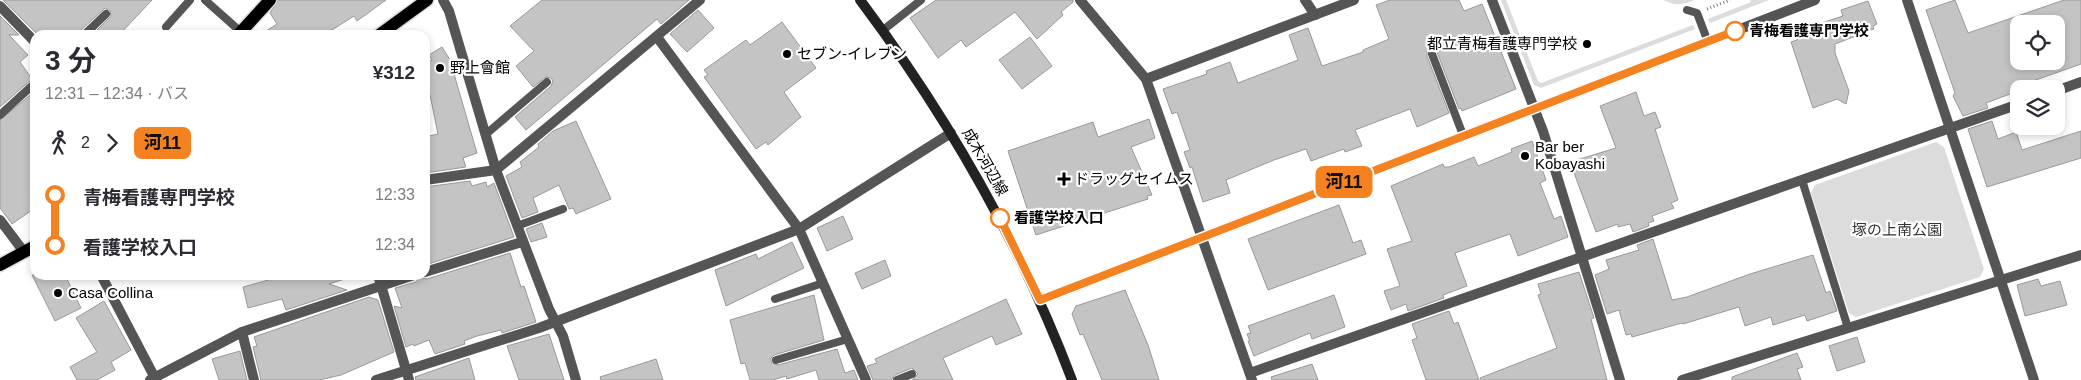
<!DOCTYPE html>
<html lang="ja">
<head>
<meta charset="utf-8">
<style>
	:root { --surface:#fff; --page:#f2f2f3; --text:#2b2b33; --muted:#7c7c81 }
	body { margin:0; font-family:Arial,"Noto Sans JP",sans-serif; background:var(--page); color:var(--text); height:100vh; display:flex; flex-direction:column; font-size:19px; white-space:nowrap }
	* { box-sizing:border-box; margin:0 }
	p { font-size:16px; color:var(--muted) }
	.icon { flex:none; width:28px; height:28px; fill:none; stroke:currentColor; stroke-width:2; stroke-linecap:round; stroke-linejoin:round }
	.map { position:relative; flex:1; overflow:hidden }
	.panel { position:absolute; left:30px; top:30px; width:400px; height:250px; display:flex; flex-direction:column; background:var(--surface); border-radius:15px; box-shadow:0 2px 8px #0003 }
	.panel>* { flex:none }
	.badge { padding:0 10px; border-radius:8px; font-size:18px; line-height:32px }
	.fabs { position:absolute; left:2010px; top:15px; display:grid; gap:10px }
	.fabs a { display:grid; place-items:center; width:55px; height:55px; border-radius:10px; background:var(--surface); box-shadow:0 2px 8px #0003; font-size:25px }
	.map>.badge { position:absolute; translate:-50% -50%; box-shadow:0 0 0 2px #fff }
	.legs { display:flex; align-items:center; gap:8px; height:55px; padding:0 15px; font-size:16px }
	.legs p { margin-inline-start:auto }
	.overview { display:flex; align-items:center; justify-content:space-between; height:85px; padding:0 15px }
	h1 { font-size:28px; font-weight:700; line-height:38px }
	ul { padding:0 15px; list-style:none }
	li { display:flex; align-items:center; gap:18px; height:50px; font-size:19px }
	li i { display:grid; place-items:center; width:8px; height:100%; margin:0 6px; background:currentColor }
	li i::after { content:''; width:12px; height:12px; margin:-6px; border:4px solid; border-radius:50%; background:var(--surface) }
	li p { margin-inline-start:auto }
	li:first-child i { background:linear-gradient(#0000 50%,currentColor 0) }
	li:last-child i { background:linear-gradient(currentColor 50%,#0000 0) }
	.map>svg:first-child { display:block }
</style>
</head>
<body>
<div class="map">
<svg width="2081" height="380" viewBox="0 0 2081 380">
	<rect width="100%" height="100%" fill="#fff"/>
	<g fill="#dcdcdc">
		<polygon points="1501,0 1506,0 1538,81 1541,83 1693,25 1695,29 1541,88 1534,85"/>
		<path d="M1663 0H1695C1683 5 1675 6 1663 0Z"/>
		<polygon points="1750,0 1769,0 1710,23 1708,19 1751,2"/>
		<polygon points="1936,142 1944,147 1984,269 1980,277 1856,317 1849,313 1811,193 1815,185"/>
	</g>
	<g fill="#c4c4c4" stroke="#999" fill-rule="evenodd">
		<polygon points="3,0 152,0 119,35 92,35 111,16 110,11 105,8 80,31 78,35 38,35"/>
		<polygon points="278,0 386,0 357,21 354,16 324,35 260,35 277,24 270,13"/>
		<polygon points="542,0 689,0 661,24 657,19 526,130 515,117 551,86 553,81 551,78 546,77 533,87 516,66 534,51 510,26"/>
		<polygon points="936,0 1073,0 1073,2 1061,12 1063,15 1037,39 1015,12 966,47 961,40 938,58 910,18"/>
		<polygon points="1390,0 1459,0 1464,11 1482,4 1516,89 1462,111 1461,108 1459,109 1437,52 1430,49 1427,51 1427,56 1449,113 1417,127 1410,109 1355,130 1362,146 1345,152 1344,149 1311,161 1306,149 1274,160 1226,180 1230,193 1203,202 1192,167 1190,168 1184,152 1190,150 1177,112 1172,114 1163,89 1207,74 1206,71 1230,62 1238,83 1298,60 1289,35 1308,28 1322,66 1363,52 1363,50 1389,39 1376,5"/>
		<path d="M1955 0 1968 33 2064 0H2081V64L2016 87 2018 91 1986 103 1988 108 1963 116 1953 96 1955 93 1926 10ZM2019 24H2056V61H2019Z"/>
		<polygon points="1868,1 1877,24 1873,26 1874,29 1835,44 1835,53 1849,91 1846,104 1837,99 1813,108 1791,42 1797,40 1794,32 1843,16 1841,10"/>
		<polygon points="698,10 714,28 687,52 670,34"/>
		<polygon points="0,16 19,35 9,35 28,55 20,62 32,79 0,107"/>
		<polygon points="782,22 816,68 784,92 801,117 768,145 766,142 756,149 704,77 708,75 704,70 746,40 750,45"/>
		<polygon points="1030,37 1052,66 1022,89 999,60"/>
		<polygon points="442,47 457,71 454,74 477,153 463,158 466,167 425,173 425,137 438,134 429,90 425,92 425,64 432,60 429,55"/>
		<polygon points="35,91 35,208 12,224 0,208 0,120"/>
		<polygon points="1636,92 1644,116 1655,112 1661,127 1655,129 1678,200 1671,203 1674,208 1652,216 1654,221 1648,223 1649,226 1633,232 1630,224 1618,227 1618,224 1596,232 1570,162 1616,148 1600,106"/>
		<polygon points="1149,119 1155,138 1131,147 1152,195 1147,196 1148,199 1036,235 1008,151 1093,122 1098,137"/>
		<polygon points="576,121 611,199 576,214 573,208 569,209 559,185 533,198 538,212 522,218 506,176 522,167 520,162 539,147 538,144 553,131"/>
		<polygon points="1992,121 1998,139 2016,132 2022,150 2081,131 2081,158 1987,187 1968,129"/>
		<polygon points="1532,141 1546,180 1540,183 1554,219 1561,216 1568,237 1518,256 1510,234 1455,253 1467,286 1443,295 1444,298 1408,311 1406,304 1391,310 1384,291 1400,286 1387,249 1412,241 1391,186 1443,164 1444,167 1449,167 1474,157 1478,166 1512,152 1511,149"/>
		<polygon points="470,181 472,186 486,182 487,187 494,183 514,237 425,265 425,187"/>
		<polygon points="1339,205 1353,243 1361,240 1366,254 1268,290 1248,239"/>
		<polygon points="843,216 853,239 827,251 817,228"/>
		<polygon points="542,223 547,237 531,242 526,229"/>
		<polygon points="1653,239 1672,300 1687,297 1750,274 1813,255 1826,293 1830,291 1837,311 1807,321 1805,315 1773,325 1771,317 1745,326 1739,307 1683,324 1682,323 1632,337 1631,334 1626,335 1619,310 1607,314 1595,275 1609,269 1606,260 1639,250 1637,245"/>
		<polygon points="792,242 804,268 726,306 715,270 756,254 758,259"/>
		<polygon points="510,253 521,287 524,286 536,322 502,333 501,330 477,336 464,341 465,344 435,354 429,340 414,346 413,344 406,347 394,306 402,308 395,288 416,282 420,277 427,279"/>
		<polygon points="885,260 891,276 862,289 855,273"/>
		<polygon points="1579,272 1594,318 1591,319 1607,380 1481,380 1480,378 1557,348 1538,295 1541,294 1538,284"/>
		<polygon points="32,275 65,275 81,308 55,321"/>
		<polygon points="287,275 348,275 348,278 329,284 347,290 286,310 282,299 248,308 243,287"/>
		<polygon points="2038,279 2041,286 2060,281 2067,305 2025,316 2017,285"/>
		<polygon points="1125,290 1148,345 1159,380 1102,380 1083,334 1080,335 1072,314 1076,306"/>
		<polygon points="814,295 824,340 774,355 771,358 771,362 778,365 837,349 845,373 854,370 858,380 819,380 816,370 787,379 786,376 773,380 750,380 745,363 741,364 730,320"/>
		<polygon points="1334,295 1345,327 1312,339 1310,333 1254,356 1248,341 1250,341 1247,334 1251,333 1248,326"/>
		<polygon points="369,297 378,300 394,352 341,375 319,380 261,380 253,347 257,346 254,337"/>
		<polygon points="1006,299 1022,334 996,345 992,336 943,358 953,380 912,380 918,374 912,368 895,375 891,380 873,380 867,366 877,363 875,359"/>
		<polygon points="104,301 131,350 111,362 115,370 97,380 77,380 70,367 97,352 76,318"/>
		<polygon points="1449,311 1454,324 1458,322 1479,380 1426,380 1412,340 1417,338 1412,324"/>
		<polygon points="549,334 564,380 519,380 507,346"/>
		<polygon points="1857,337 1865,362 1837,371 1829,346"/>
		<polygon points="240,351 247,380 219,380 212,359"/>
		<polygon points="1797,353 1803,367 1797,369 1801,380 1732,380 1732,377"/>
		<polygon points="469,358 475,380 416,380 415,377"/>
		<polygon points="656,359 663,380 601,380 600,377"/>
		<polygon points="1312,364 1318,380 1272,380 1271,377"/>
	</g>
	<g fill="none" stroke-linecap="round" stroke-linejoin="round">
		<defs>
			<g id="primary">
				<polyline points="238,35 270,0"/>
				<polyline points="379,35 427,0"/>
				<polyline points="0,265 35,246"/>
			</g>
		</defs>
		<use href="#primary" stroke="#dbdbdb" stroke-width="15"/>
		<polyline stroke="#777" stroke-width="3" stroke-dasharray="1 2.5" stroke-linecap="butt" points="1707,9 1730,0"/>
		<g stroke="#555" stroke-width="8">
			<polyline points="205,0 241,32"/>
			<polyline points="1687,10 1697,13 1708,42"/>
			<polyline points="166,27 190,0"/>
			<polyline points="882,31 921,0"/>
			<polyline points="84,35 106,14"/>
			<polyline points="1432,54 1463,135"/>
			<polyline points="0,115 35,83"/>
			<polyline points="485,135 547,82"/>
			<polyline points="1802,180 1848,328"/>
			<polyline points="517,226 563,209"/>
			<polyline points="775,299 823,283"/>
			<polyline points="776,360 848,339"/>
			<polyline points="897,380 912,374"/>
		</g>
		<g stroke="#555" stroke-width="10">
			<polyline points="443,0 449,11 496,170 549,309 563,336 576,380"/>
			<polyline points="1080,0 1146,79 1252,380"/>
			<polyline points="1305,0 1315,15"/>
			<polyline points="1492,0 1543,131 1620,380"/>
			<polyline points="0,6 35,42"/>
			<polyline points="657,37 799,229 866,380"/>
			<polyline points="1146,79 1354,0"/>
			<polyline points="2056,91 2081,82"/>
			<polyline points="425,180 496,170 700,0"/>
			<polyline points="0,220 24,252"/>
			<polyline points="425,272 522,242"/>
			<polyline points="101,275 155,378"/>
			<polyline points="378,275 409,380"/>
			<polyline points="242,332 254,380"/>
			<polyline points="1250,373 2019,104"/>
			<polyline points="150,380 242,332 414,275"/>
			<polyline points="376,380 539,328 799,229 951,133"/>
			<polyline points="1682,380 2081,255"/>
		</g>
		<g stroke="#555" stroke-width="10">
			<polyline points="1907,0 2034,380"/>
			<polyline points="1040,300 1815,0"/>
		</g>
		<path stroke="#222" stroke-width="10" d="M860 0C948 117 1020 243 1072 380"/>
		<use href="#primary" stroke="#000" stroke-width="12"/>
	</g>
	<g fill="none" stroke-linecap="round" stroke-linejoin="round">
		<defs>
			<polyline id="line-1" points="1000,218 1040,300 1735,31"/>
		</defs>
		<use href="#line-1" stroke="#fff" stroke-width="11"/>
		<use href="#line-1" stroke="#f58220" stroke-width="8"/>
	</g>
	<g fill="#fff" stroke="#f58220" stroke-width="2.5">
		<circle cx="1735" cy="31" r="9"/>
		<circle cx="1000" cy="218" r="9"/>
	</g>
	<g fill="#000" stroke="#fff" stroke-width="2">
		<circle cx="1587" cy="44" r="5"/>
		<circle cx="787" cy="54" r="5"/>
		<circle cx="440" cy="68" r="5"/>
		<circle cx="1525" cy="156" r="5"/>
		<path d="M1061.5 171.5h5v5h5v5h-5v5h-5v-5h-5v-5h5z"/>
		<circle cx="58" cy="293" r="5"/>
	</g>
	<g text-anchor="middle" stroke-width="4.5" stroke-linejoin="round" paint-order="stroke">
		<g font-size="15" font-weight="bold" fill="#000" stroke="#fff" text-anchor="start">
			<text x="1749" y="36">青梅看護専門学校</text>
			<text x="1014" y="223">看護学校入口</text>
		</g>
		<g font-size="15" fill="#000" stroke="#fff" text-anchor="start">
			<text x="1577" y="49" text-anchor="end">都立青梅看護専門学校</text>
			<text x="797" y="59">セブン-イレブン</text>
			<text x="450" y="73">野上會館</text>
			<text x="1535" y="152">Bar ber<tspan x="1535" dy="17">Kobayashi</tspan></text>
			<text x="1074" y="184">ドラッグセイムス</text>
			<text x="68" y="298">Casa Collina</text>
		</g>
		<g font-size="15" fill="#000" stroke="#fff">
			<text transform="translate(985 162) rotate(60)" y="5">成木河辺線</text>
		</g>
		<g font-size="15" fill="#333" stroke="#fff">
			<text x="1897" y="235">塚の上南公園</text>
		</g>
	</g>
</svg>
<div class="fabs">
<a><svg class="icon" aria-label="locate" viewBox="0 0 24 24"><circle cx="12" cy="12" r="6"/><path d="M12 2v4M12 18v4M2 12h4M18 12h4"/></svg></a>
<a><svg class="icon" aria-label="layers" viewBox="0 0 24 24"><path d="M12 4l9 5-9 5-9-5zM3 14l9 5 9-5"/></svg></a>
</div>
<b class="badge" style="left:1344px;top:182px;background:#f58220;color:#111">河11</b>
<section class="panel">
<div class="overview"><div><h1>3 分</h1><p>12:31 – 12:34 · バス</p></div><b>¥312</b></div>
<div class="legs"><svg class="icon" aria-label="walk" viewBox="0 0 24 24"><circle cx="13" cy="4" r="2"/><path d="M13 8l-2 6 4 7M11 14l-3 7M7 12l3-4h3l4 4"/></svg>2<svg class="icon" aria-label="forward" viewBox="0 0 24 24"><path d="M9 5l7 7-7 7"/></svg><b class="badge" style="background:#f58220;color:#111">河11</b></div>
<ul>
<li><i style="color:#f58220"></i><b>青梅看護専門学校</b><p>12:33</p></li>
<li><i style="color:#f58220"></i><b>看護学校入口</b><p>12:34</p></li>
</ul>
</section>
</div>
</body>
</html>
